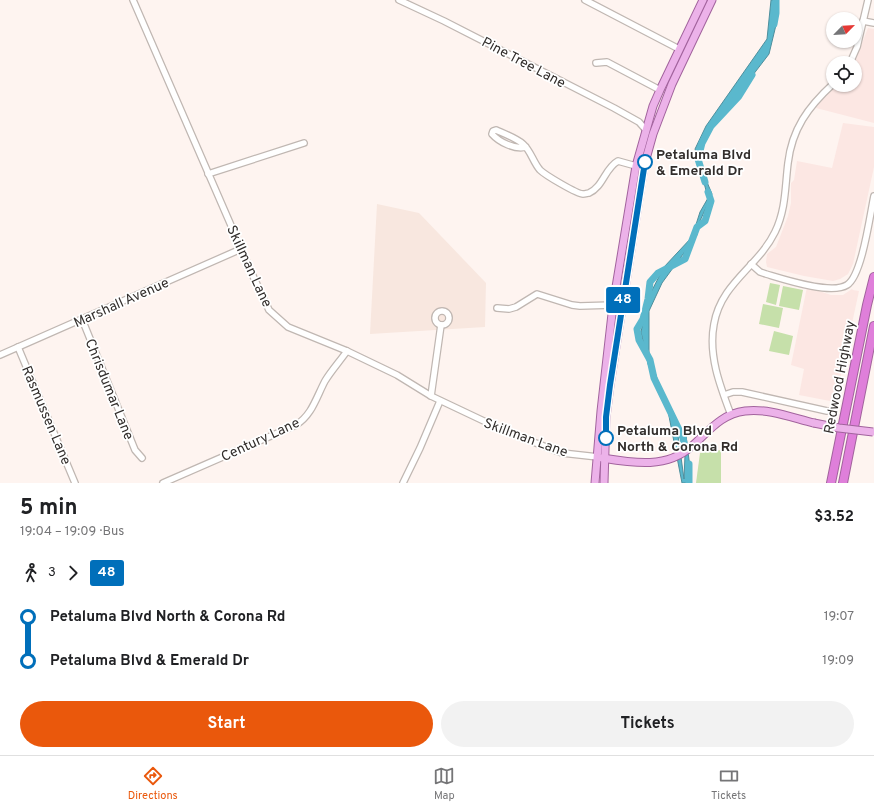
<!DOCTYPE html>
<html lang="en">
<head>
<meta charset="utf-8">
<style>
	:root { --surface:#fff; --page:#f2f2f2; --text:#202124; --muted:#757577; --line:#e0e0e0; --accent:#ea580c }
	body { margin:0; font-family:Overpass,sans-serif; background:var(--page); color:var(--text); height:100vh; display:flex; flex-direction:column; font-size:15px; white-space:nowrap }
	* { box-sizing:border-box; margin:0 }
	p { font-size:13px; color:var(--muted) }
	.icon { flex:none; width:22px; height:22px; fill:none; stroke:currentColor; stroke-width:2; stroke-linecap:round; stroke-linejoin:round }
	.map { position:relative; height:483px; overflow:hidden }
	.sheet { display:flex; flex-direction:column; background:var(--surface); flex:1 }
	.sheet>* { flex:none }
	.badge { padding:0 8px; border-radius:3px; font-size:14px; line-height:26px }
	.needle { width:26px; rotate:66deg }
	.buttons { position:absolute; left:826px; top:12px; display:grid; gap:8px }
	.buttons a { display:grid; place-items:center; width:36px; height:36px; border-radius:50%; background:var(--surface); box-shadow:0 1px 3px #0004; font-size:20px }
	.map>.badge { position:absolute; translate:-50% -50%; box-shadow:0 0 0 2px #fff }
	.legs { display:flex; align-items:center; gap:6px; height:44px; padding:0 20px; font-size:13px }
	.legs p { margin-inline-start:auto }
	.headline { display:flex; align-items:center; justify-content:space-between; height:68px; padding:0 20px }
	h1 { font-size:22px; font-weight:700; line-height:30px }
	.primary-button { display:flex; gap:8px; margin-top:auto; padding:8px 20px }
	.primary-button a { flex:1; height:46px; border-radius:24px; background:var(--accent); color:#fff; font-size:16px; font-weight:700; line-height:46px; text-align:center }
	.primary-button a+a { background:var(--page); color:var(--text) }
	ul { padding:0 20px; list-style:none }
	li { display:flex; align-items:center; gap:14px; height:44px; font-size:15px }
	li i { display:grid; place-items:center; width:6px; height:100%; margin:0 5px; background:currentColor }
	li i::after { content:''; width:10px; height:10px; margin:-5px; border:3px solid; border-radius:50%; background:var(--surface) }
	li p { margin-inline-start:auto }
	li:first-child i { background:linear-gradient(#0000 50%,currentColor 0) }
	li:last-child i { background:linear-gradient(currentColor 50%,#0000 0) }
	.menu { display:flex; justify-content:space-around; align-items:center; height:56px; border-top:1px solid var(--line); background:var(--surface); font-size:11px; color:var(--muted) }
	.menu a { display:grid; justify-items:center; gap:2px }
	.menu .on { color:var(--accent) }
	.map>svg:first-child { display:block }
</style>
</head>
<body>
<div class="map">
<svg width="874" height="483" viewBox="0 0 874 483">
	<rect width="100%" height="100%" fill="#fef4f0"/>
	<g fill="#fce7e3">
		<polygon points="868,28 874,29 874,123 816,108 820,101 837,85 855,85 854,63"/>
		<polygon points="843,123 874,127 874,167 853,264 848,274 840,279 833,281 804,276 767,267 766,262 767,254 776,247 788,216 791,203 791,183 794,180 797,161 832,168"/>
		<polygon points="807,287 831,295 843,295 852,289 853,290 859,291 835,402 799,395 804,369 791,365"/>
	</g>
	<polygon fill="#f8e7df" points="377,204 419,213 486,283 485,327 370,334"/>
	<g fill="#c6e0aa">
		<polygon points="770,283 780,285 776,305 766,302"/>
		<polygon points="783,286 803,290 799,310 779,306"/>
		<polygon points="763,304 783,308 779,328 759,324"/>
		<polygon points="774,331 793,336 789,355 769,351"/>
		<polygon points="721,450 721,483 696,483 700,453"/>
	</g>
	<polygon fill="#5ab8cd" stroke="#4e8f9d" points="771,0 776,0 776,25 769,54 720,118 706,133 698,151 707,182 712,194 700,221 697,235 662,283 649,311 649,355 658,381 676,421 684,479 685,455 683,434 685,427 690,468 688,483 682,483 667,406 648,364 641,332 648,298 664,267 692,237 700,212 708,198 695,149 706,126 767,39"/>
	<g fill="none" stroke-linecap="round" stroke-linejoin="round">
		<g stroke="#5ab8cd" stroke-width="7">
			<polyline points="774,24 776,13 776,0"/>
			<polyline points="705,182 698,159 702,143 711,126 739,96 752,75"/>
			<polyline points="686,452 683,438 654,378 650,360 639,340 637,329 643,319 648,299 650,282 658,273 685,259 697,227 705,221 711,201 708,192"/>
			<polyline points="689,464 689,483"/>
		</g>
		<defs>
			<g id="minor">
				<polyline points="133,0 253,276 269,310 288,327 347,351 397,375 431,396 507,432 562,453 598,457"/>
				<polyline points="399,0 444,21 614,108 639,122 646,130"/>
				<polyline points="585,0 679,49"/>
				<polyline points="863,21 874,23"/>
				<polyline points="596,63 607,62 660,90"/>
				<polyline points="850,63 857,47 868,0"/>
				<path d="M526 147C515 150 499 142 492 134L493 131 496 130C505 134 516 138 523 144 531 151 533 162 540 170 545 175 577 194 583 194 585 194 588 193 589 193 603 187 605 168 618 161L636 166"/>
				<polyline points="208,174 304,143"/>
				<path d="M751 264 760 272 766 274C783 279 831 295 847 285 862 276 870 215 874 196"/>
				<polyline points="497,308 509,309 516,307 537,294 572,305 580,306 613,305"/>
				<circle cx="442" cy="318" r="7"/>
				<polyline points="82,319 135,450 142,458"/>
				<polyline points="18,347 75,483"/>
				<polyline points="0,355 241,249"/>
				<polyline points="724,395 733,392 742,392 827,411"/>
				<polyline points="431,396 441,325"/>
				<path d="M731 415C720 386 708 355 714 324 721 283 758 267 775 232 786 209 785 187 788 163 792 129 808 107 833 84"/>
				<path d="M163 483 296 425C312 415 316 398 325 381 331 371 340 361 347 351"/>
				<polyline points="403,483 420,448 440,401"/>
			</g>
			<g id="major">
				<path d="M602 458C633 463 667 469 692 446 709 431 721 414 745 411 768 408 793 418 814 423"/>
				<polyline points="595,483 601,411 613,305 636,166 653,106 660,90 703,0"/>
				<polyline points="604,483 606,417 610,385 644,166 653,134 672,84 712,0"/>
			</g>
			<g id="highway">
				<polyline points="831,483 867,305 874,277"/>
				<polyline points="843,483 874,326"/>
			</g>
		</defs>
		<use href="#minor" stroke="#c0b7b2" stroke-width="8"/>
		<use href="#major" stroke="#a2639d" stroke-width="9"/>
		<use href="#highway" stroke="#a2639d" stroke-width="10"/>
		<use href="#minor" stroke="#fff" stroke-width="5.5"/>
		<use href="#major" stroke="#ecb2e9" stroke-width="7"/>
		<use href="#highway" stroke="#df7fda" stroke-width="8"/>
		<defs>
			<polyline id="major-bridge" points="814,423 839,428 873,432"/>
		</defs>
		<use href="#major-bridge" stroke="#a2639d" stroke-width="9" stroke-linecap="butt"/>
		<use href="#major-bridge" stroke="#ecb2e9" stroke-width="7"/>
	</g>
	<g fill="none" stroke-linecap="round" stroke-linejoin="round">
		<defs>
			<polyline id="line-1" points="606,438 606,417 610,385 645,162"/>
		</defs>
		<use href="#line-1" stroke="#fff" stroke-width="9"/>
		<use href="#line-1" stroke="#006fba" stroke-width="6"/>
	</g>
	<g fill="#fff" stroke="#006fba" stroke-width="2">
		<circle cx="645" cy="162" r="7"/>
		<circle cx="606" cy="438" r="7"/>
	</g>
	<g text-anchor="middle" stroke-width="3.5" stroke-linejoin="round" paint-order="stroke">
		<g font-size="14" fill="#322e2c" stroke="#fff">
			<text transform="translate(524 62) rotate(28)" y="5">Pine Tree Lane</text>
			<text transform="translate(250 266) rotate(65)" y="5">Skillman Lane</text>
			<text transform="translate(121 302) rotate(-24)" y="5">Marshall Avenue</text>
			<text transform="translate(839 377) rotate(-79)" y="5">Redwood Highway</text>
			<text transform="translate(110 389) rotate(68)" y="5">Chrisdumar Lane</text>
			<text transform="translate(47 415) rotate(67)" y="5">Rasmussen Lane</text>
			<text transform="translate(526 437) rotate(20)" y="5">Skillman Lane</text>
			<text transform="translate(260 439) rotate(-25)" y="5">Century Lane</text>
		</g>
		<g font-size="14" font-weight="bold" fill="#322e2c" stroke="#fff" text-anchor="start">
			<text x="656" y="159">Petaluma Blvd<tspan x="656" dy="16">&amp; Emerald Dr</tspan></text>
			<text x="617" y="435">Petaluma Blvd<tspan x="617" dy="16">North &amp; Corona Rd</tspan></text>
		</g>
	</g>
</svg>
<div class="buttons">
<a><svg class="needle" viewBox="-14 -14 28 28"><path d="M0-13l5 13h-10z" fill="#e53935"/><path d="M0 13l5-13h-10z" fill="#757577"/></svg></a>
<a><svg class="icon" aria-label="locate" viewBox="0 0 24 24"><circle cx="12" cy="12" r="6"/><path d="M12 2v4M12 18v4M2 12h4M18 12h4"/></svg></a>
</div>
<b class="badge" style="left:623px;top:300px;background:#006fba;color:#fff">48</b>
</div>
<section class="sheet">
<div class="headline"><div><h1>5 min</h1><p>19:04 – 19:09 · Bus</p></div><b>$3.52</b></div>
<div class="legs"><svg class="icon" aria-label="walk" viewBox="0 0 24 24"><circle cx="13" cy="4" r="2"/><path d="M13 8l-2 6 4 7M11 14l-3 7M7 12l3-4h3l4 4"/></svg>3<svg class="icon" aria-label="forward" viewBox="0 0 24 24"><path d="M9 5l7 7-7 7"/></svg><b class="badge" style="background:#006fba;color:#fff">48</b></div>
<ul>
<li><i style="color:#006fba"></i><b>Petaluma Blvd North &amp; Corona Rd</b><p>19:07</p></li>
<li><i style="color:#006fba"></i><b>Petaluma Blvd &amp; Emerald Dr</b><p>19:09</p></li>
</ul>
<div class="primary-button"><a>Start</a><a>Tickets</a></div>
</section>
<nav class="menu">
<a class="on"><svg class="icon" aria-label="directions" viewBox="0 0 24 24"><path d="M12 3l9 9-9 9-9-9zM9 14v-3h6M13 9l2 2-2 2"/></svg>Directions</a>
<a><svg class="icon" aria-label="map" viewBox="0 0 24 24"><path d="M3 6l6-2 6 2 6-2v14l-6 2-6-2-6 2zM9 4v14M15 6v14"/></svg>Map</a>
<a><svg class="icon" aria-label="tickets" viewBox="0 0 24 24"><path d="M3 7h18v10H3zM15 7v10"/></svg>Tickets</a>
</nav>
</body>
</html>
